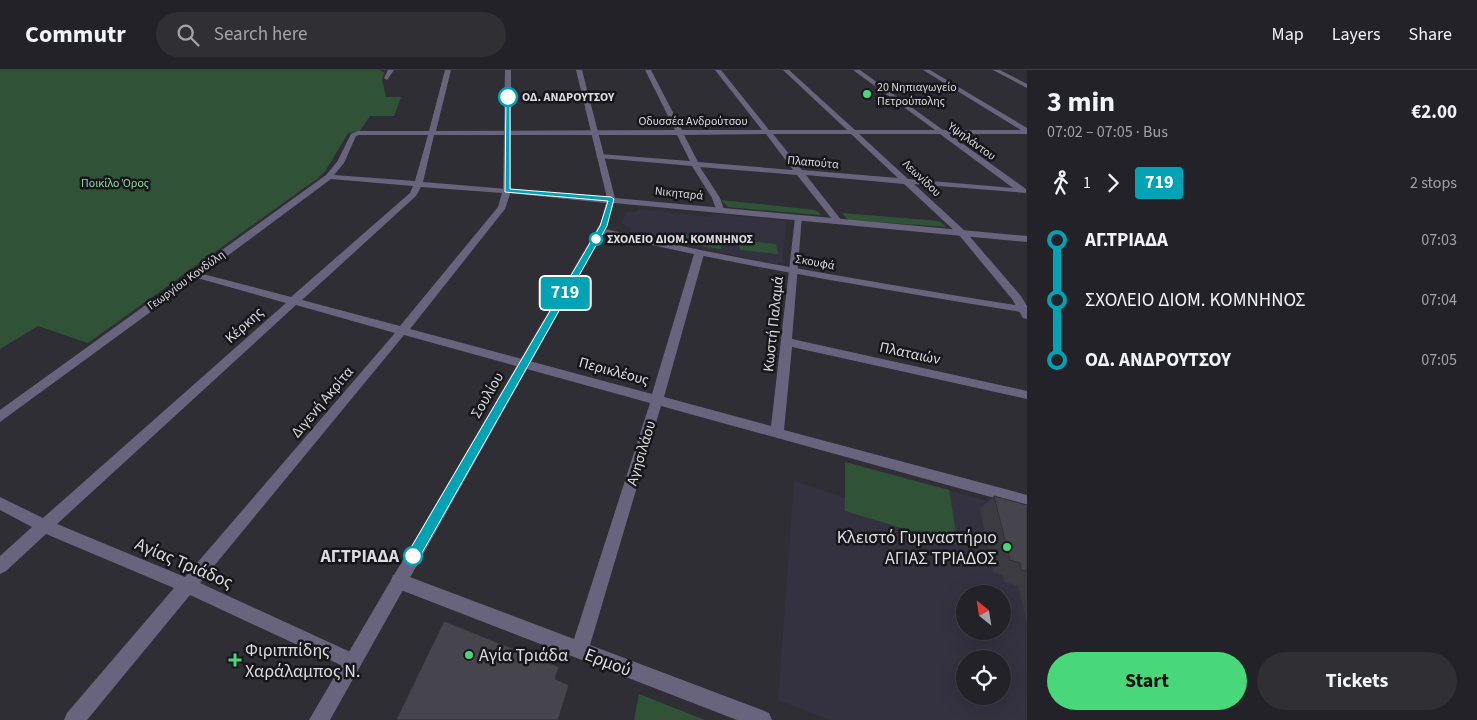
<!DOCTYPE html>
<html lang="en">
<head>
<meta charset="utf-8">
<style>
	:root { --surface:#232228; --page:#2f2f34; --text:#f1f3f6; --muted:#a3a4a8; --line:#403f45; --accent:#48d779 }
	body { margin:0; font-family:"Source Sans 3",sans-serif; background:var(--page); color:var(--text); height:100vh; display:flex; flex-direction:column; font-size:19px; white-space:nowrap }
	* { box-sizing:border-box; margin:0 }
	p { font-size:16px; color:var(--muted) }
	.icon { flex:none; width:28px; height:28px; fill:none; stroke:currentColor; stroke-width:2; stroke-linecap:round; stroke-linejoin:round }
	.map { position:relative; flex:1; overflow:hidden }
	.details { display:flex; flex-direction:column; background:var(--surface); width:450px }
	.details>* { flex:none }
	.badge { padding:0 10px; border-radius:4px; font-size:18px; line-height:32px }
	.needle { width:32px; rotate:330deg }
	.tools { position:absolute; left:956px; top:515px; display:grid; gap:10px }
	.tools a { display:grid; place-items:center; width:55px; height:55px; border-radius:50%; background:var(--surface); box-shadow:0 5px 20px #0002,0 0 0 1px var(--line); font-size:25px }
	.map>.badge { position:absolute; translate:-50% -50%; box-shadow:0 0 0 2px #fff }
	.legs { display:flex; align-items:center; gap:8px; height:55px; padding:0 20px; font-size:16px }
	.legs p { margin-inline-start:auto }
	.summary { display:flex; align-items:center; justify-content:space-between; height:85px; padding:0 20px }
	h1 { font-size:28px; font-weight:700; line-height:38px }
	.action { display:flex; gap:10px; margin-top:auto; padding:10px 20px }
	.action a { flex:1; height:58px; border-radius:30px; background:var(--accent); color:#111; font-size:20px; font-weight:700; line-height:58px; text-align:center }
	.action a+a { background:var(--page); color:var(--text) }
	ul { padding:0 20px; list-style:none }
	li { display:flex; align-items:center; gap:18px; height:60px; font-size:19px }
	li i { display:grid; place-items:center; width:8px; height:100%; margin:0 6px; background:currentColor }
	li i::after { content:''; width:12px; height:12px; margin:-6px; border:4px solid; border-radius:50%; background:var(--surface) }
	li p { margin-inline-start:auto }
	li:first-child i { background:linear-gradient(#0000 50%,currentColor 0) }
	li:last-child i { background:linear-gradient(currentColor 50%,#0000 0) }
	header { display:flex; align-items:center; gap:30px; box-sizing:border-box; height:70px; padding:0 25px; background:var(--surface); border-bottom:1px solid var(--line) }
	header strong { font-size:24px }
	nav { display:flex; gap:28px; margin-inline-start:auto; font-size:18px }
	.search { width:350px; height:45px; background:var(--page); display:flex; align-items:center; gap:12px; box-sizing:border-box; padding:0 18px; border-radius:28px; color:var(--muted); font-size:19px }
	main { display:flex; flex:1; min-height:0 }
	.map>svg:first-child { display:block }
</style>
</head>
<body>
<header>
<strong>Commutr</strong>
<div class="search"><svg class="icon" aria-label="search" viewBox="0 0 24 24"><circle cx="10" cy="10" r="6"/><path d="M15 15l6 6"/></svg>Search here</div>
<nav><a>Map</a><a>Layers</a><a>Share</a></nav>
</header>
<main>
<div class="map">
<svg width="1027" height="650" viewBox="0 0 1027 650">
	<rect width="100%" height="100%" fill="#2f2e35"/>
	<g fill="#343240" fill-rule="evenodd">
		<polygon points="638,139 712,147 713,144 787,151 782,192 775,194 631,163 631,158 621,153 627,141 637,142"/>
		<path d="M845 392 1027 442V650H830L778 630 794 411 845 428ZM965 524H1002V561H965ZM965 589H1002V626H965Z"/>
	</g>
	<g fill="#305338">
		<polygon points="0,0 378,0 384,2 382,10 386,27 401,27 394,46 370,46 359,62 348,63 326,100 318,108 88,273 38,256 0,279"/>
		<polygon points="721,130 815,140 821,144 818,145 728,137"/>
		<polygon points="842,143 939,151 947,157 848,150"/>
		<polygon points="675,163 722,170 721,179 673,172"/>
		<polygon points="739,170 776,174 778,184 740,180"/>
		<polygon points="845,392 949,420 958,475 845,441"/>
		<polygon points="639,624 705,650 634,650"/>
	</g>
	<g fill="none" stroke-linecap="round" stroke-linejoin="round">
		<g fill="#68647e" fill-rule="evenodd">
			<polygon points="388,0 394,0 387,10 384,8"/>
			<path d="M445 0H451L436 61 675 60 645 0H651L682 60H762L715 0H721L769 60H847L783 0H789L855 60H935L853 0H860L943 60H1021L923 0H930L1027 58V64H949L1026 119V123L914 114 965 161 1021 226 1027 236V249L1023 248 1012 229 959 165 904 114 806 105 842 151 838 154 835 153 797 105 700 97 720 128 724 139 720 142 716 139 712 128 692 96 600 88 596 86 600 84 690 91 677 65H434L423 112 507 119 511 121 505 139 410 259 652 324 694 184 696 182H702L704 184 664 327 771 356 795 148 802 146 792 269 1027 321V329L792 277 784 360 1027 425V437L661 336 590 575 762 640 769 643 772 650H737L393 517 391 511 393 505 399 503 574 569 650 333 404 265 200 513 357 585 360 591 357 597 351 600 345 597 190 525 87 650H64L67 643 174 518 46 464 6 501 0 504V486L32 457 0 440V427L43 448 286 233 197 208 0 352V340L326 105 337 92 351 64 358 61H429ZM766 64 793 100 698 92 684 65ZM773 64H851L898 108 802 100ZM859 64H940L1013 118 908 109ZM359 65H428L415 111 334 105 344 93 356 66ZM331 109 413 116 410 123 291 227 203 204ZM421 117 502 123 498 137 400 256 302 230 416 126ZM296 235 395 263 185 507 57 454Z"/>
			<polygon points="993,0 1000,0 1027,14 1027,18"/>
		</g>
		<path fill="#68647e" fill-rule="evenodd" d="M505 0H511V119L607 128 576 0H582L615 128 1027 166V172L614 133 605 159C745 192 886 214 1027 237V243C885 220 743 197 603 164L330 650H309L601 152 606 133 507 123 503 121Z"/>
	</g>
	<polygon fill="#3c3b42" points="994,426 1027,435 1027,554 1018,516 1004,512 1003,505 993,502 980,439"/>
	<polygon fill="#313036" points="569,615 559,650 558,650"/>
	<g fill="#46454d" stroke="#313036">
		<polygon points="994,426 1027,435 1027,501 1021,500 1020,493 1010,490"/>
		<polygon points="444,551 559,597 555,609 569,615 558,650 396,650"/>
	</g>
	<polygon fill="#00a3b4" stroke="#fff" points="508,26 510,27 510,119 611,127 614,129 607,156 418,490 413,491 409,490 407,486 409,481 600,156 608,131 505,122 506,27"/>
	<g fill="#48d779" stroke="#17161a" stroke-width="2">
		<circle cx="867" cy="24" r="5"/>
		<circle cx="1007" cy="477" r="5"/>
		<circle cx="469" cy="585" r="5"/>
		<path d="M232.5 582.5h5v5h5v5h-5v5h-5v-5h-5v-5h5z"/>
	</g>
	<g fill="#fff" stroke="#00a3b4" stroke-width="2.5">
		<circle cx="508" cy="27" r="9"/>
		<circle cx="596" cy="169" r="6"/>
		<circle cx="413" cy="486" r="9"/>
	</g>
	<g text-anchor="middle" stroke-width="5" stroke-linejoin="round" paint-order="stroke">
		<g font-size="12" fill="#dbdbe0" stroke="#17161a" text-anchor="start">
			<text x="877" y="21">20 Νηπιαγωγείο<tspan x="877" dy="14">Πετρούπολης</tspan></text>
		</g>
		<g font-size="12" font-weight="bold" fill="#dbdbe0" stroke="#17161a" text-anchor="start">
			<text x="522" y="31">ΟΔ. ΑΝΔΡΟΥΤΣΟΥ</text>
			<text x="607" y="173">ΣΧΟΛΕΙΟ ΔΙΟΜ. ΚΟΜΝΗΝΟΣ</text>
		</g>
		<g font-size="12" fill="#dbdbe0" stroke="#17161a">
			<text x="693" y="55">Οδυσσέα Ανδρούτσου</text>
			<text transform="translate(972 71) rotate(36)" y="4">Υψηλάντου</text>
			<text transform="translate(813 92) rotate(5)" y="4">Πλαπούτα</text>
			<text transform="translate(922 108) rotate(43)" y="4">Λεωνίδου</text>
			<text transform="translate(679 123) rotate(6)" y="4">Νικηταρά</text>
			<text transform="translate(815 192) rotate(10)" y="4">Σκουφά</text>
			<text transform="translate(186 210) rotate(-36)" y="4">Γεωργίου Κονδύλη</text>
		</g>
		<g font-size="12" fill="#86da9b" stroke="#17161a">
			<text x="115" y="117">Ποικίλο Όρος</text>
		</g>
		<g font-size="15" fill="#dbdbe0" stroke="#17161a">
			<text transform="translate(773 254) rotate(-84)" y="5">Κωστή Παλαμά</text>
			<text transform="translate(244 255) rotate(-42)" y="5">Κέρκης</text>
			<text transform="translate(910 283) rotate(12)" y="5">Πλαταιών</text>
			<text transform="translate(614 301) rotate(15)" y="5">Περικλέους</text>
			<text transform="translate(487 325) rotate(-60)" y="5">Σουλίου</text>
			<text transform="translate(322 332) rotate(-50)" y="5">Διγενή Ακρίτα</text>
			<text transform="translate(641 383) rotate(-73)" y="5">Αγησιλάου</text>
		</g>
		<g font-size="18" fill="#dbdbe0" stroke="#17161a" text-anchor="start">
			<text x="997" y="473" text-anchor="end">Κλειστό Γυμναστήριο<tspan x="997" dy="21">ΑΓΙΑΣ ΤΡΙΑΔΟΣ</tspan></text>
			<text x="245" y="586">Φιριππίδης<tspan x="245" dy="21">Χαράλαμπος Ν.</tspan></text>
			<text x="479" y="591">Αγία Τριάδα</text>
		</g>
		<g font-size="18" font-weight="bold" fill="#dbdbe0" stroke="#17161a" text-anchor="end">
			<text x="399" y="492">ΑΓ.ΤΡΙΑΔΑ</text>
		</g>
		<g font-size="18" fill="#dbdbe0" stroke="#17161a">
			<text transform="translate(184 493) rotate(23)" y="6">Αγίας Τριάδος</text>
			<text transform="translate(608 592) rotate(21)" y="6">Ερμού</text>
		</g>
	</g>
</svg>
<div class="tools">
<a><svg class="needle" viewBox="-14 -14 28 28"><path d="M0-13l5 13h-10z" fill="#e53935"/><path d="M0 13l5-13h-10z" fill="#a3a4a8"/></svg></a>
<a><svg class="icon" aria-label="locate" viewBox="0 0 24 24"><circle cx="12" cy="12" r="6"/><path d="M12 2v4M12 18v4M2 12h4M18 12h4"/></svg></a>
</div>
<b class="badge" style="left:565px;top:223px;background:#00a3b4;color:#fff">719</b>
</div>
<section class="details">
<div class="summary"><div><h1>3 min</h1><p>07:02 – 07:05 · Bus</p></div><b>€2.00</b></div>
<div class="legs"><svg class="icon" aria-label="walk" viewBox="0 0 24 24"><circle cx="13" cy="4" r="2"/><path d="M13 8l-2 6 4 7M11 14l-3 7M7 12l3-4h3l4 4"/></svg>1<svg class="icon" aria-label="forward" viewBox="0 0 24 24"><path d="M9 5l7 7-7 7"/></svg><b class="badge" style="background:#00a3b4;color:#fff">719</b><p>2 stops</p></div>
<ul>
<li><i style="color:#00a3b4"></i><b>ΑΓ.ΤΡΙΑΔΑ</b><p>07:03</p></li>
<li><i style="color:#00a3b4"></i><span>ΣΧΟΛΕΙΟ ΔΙΟΜ. ΚΟΜΝΗΝΟΣ</span><p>07:04</p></li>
<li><i style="color:#00a3b4"></i><b>ΟΔ. ΑΝΔΡΟΥΤΣΟΥ</b><p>07:05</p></li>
</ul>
<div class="action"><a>Start</a><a>Tickets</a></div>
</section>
</main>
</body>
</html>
